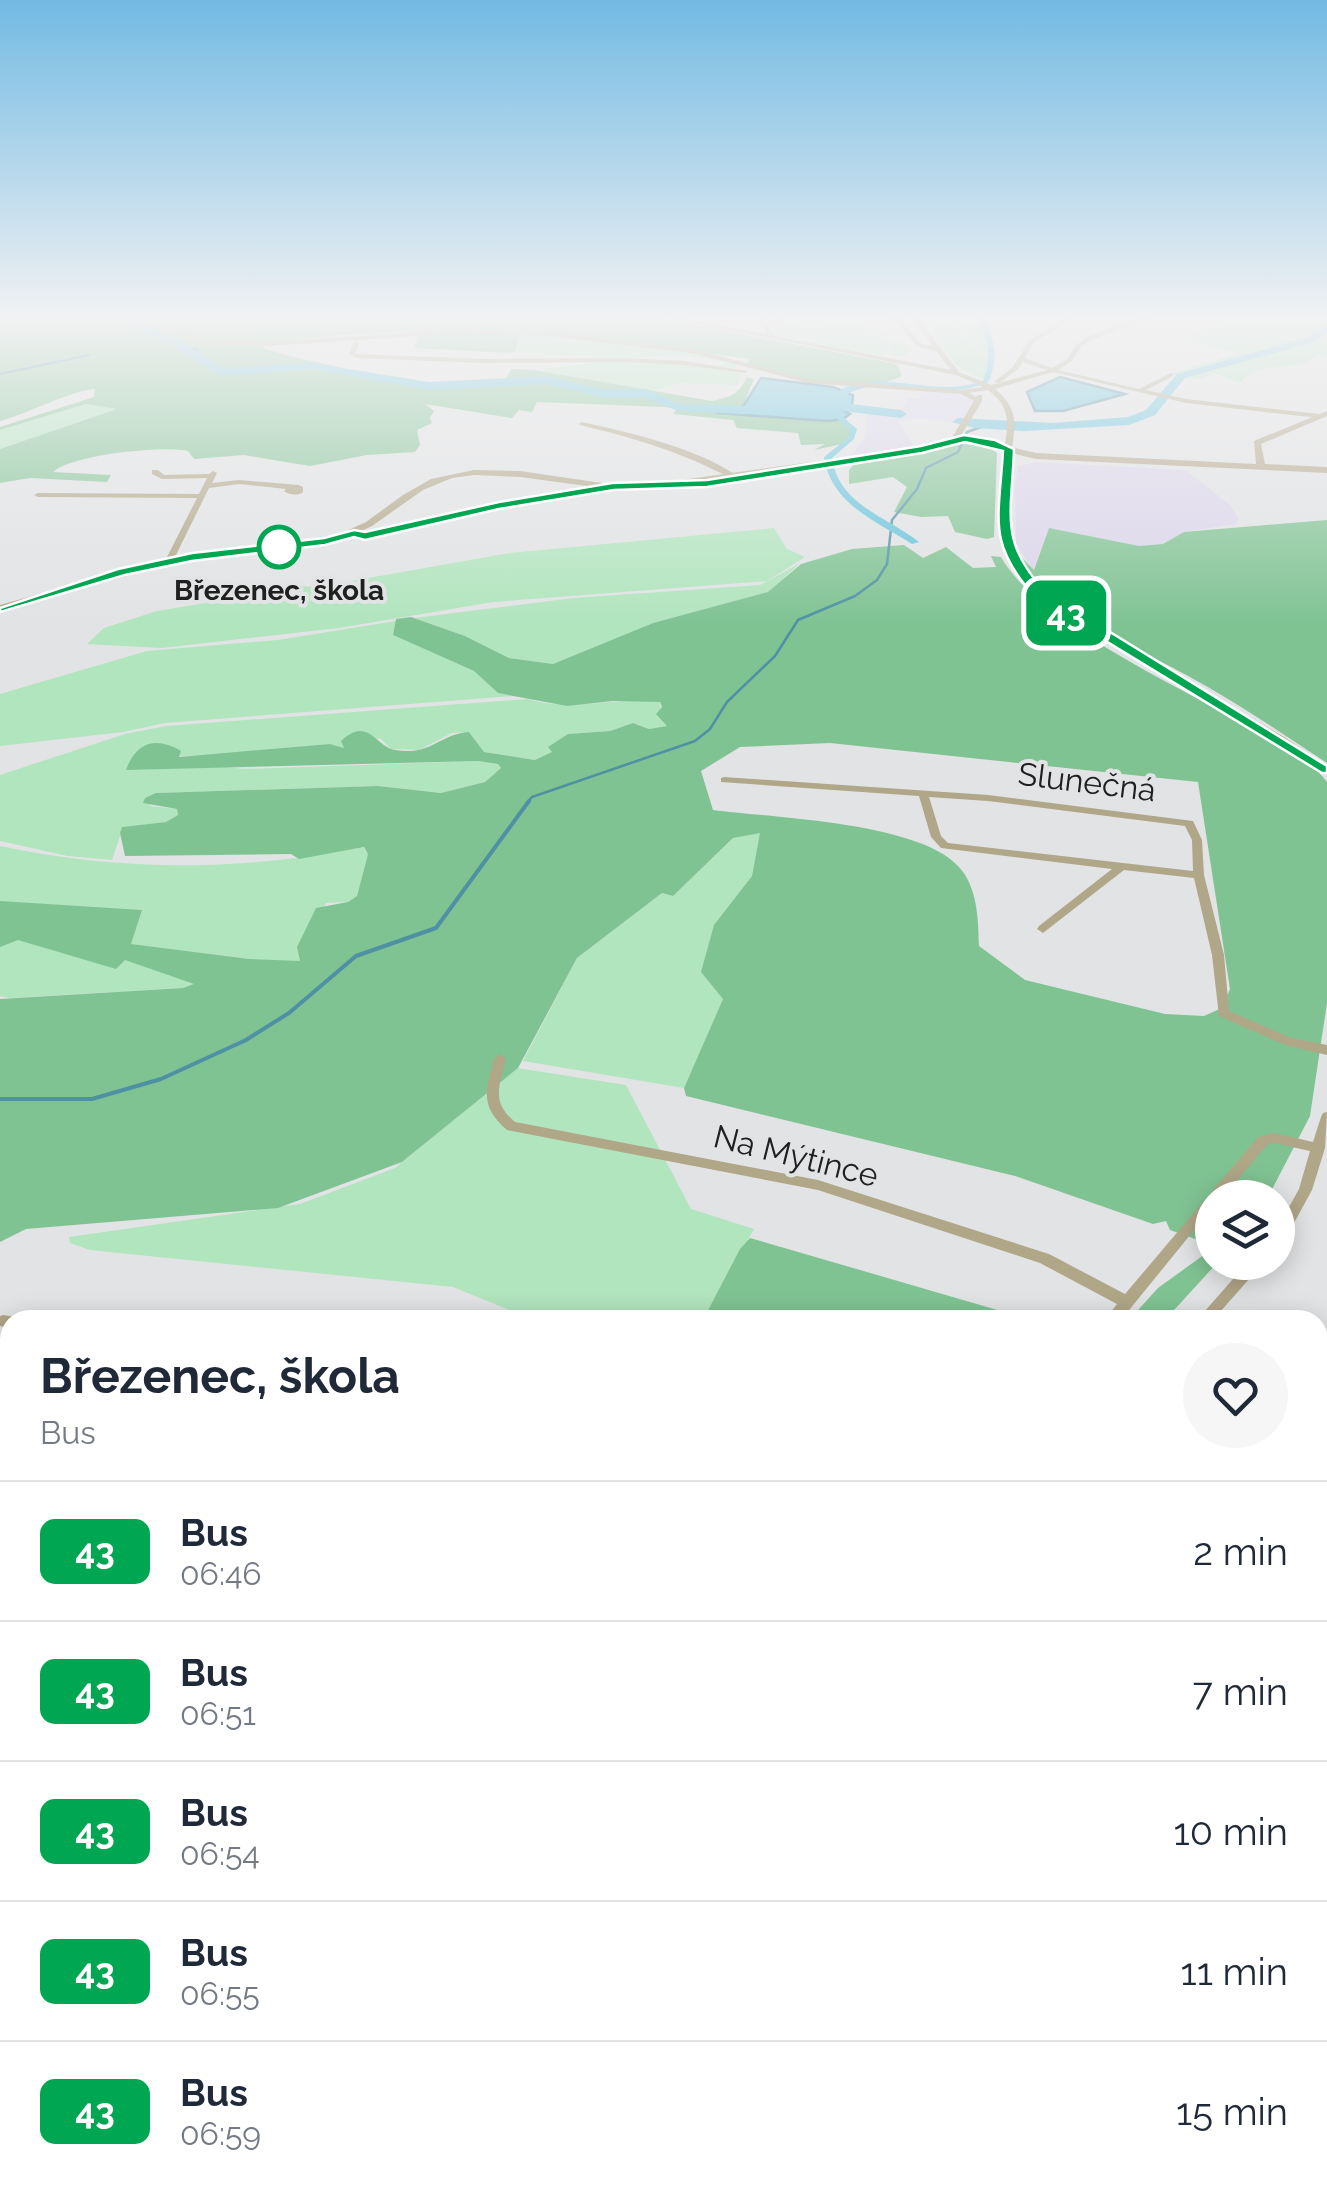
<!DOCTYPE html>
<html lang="en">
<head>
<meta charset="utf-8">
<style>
	:root { --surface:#fff; --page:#f6f6f7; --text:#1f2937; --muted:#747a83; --line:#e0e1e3 }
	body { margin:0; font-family:Raleway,sans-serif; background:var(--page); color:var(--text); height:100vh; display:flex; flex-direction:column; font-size:38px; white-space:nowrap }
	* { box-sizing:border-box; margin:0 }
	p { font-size:32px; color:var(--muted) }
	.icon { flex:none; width:55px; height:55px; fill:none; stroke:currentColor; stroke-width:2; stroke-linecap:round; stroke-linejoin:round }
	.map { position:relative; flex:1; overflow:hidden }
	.panel { position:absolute; left:0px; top:1310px; width:1328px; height:892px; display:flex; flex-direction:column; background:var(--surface); border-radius:30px 30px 0 0; box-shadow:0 5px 25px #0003 }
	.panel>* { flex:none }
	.badge { padding:0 20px; border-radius:15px; font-size:35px; line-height:65px }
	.tools { position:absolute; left:1195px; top:1180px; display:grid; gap:20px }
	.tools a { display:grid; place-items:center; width:100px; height:100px; border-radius:50%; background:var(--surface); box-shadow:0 5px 25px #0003; font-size:50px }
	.map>.badge { position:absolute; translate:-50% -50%; box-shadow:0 0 0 5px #fff }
	.round { display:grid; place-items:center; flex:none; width:105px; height:105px; border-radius:52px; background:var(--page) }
	.head { display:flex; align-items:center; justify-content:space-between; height:170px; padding:0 40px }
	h1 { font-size:48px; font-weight:700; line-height:75px }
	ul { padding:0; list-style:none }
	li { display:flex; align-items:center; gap:30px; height:140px; padding:0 40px; border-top:2px solid var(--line) }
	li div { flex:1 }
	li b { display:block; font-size:38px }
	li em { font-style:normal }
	li .badge { min-width:110px; font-weight:700; text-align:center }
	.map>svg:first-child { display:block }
</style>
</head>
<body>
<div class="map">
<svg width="1327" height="2201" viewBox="0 0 1327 2201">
	<rect width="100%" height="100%" fill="#e2e3e4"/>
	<g fill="#dbd5eb">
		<polygon points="921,391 967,394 976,400 957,423 921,418 897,421 915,448 850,457 866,437 867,412 900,415 907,398 920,399"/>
		<polygon points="1037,462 1185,470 1230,505 1239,519 1235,524 1184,532 1163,544 1139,546 1049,528 1033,571 1016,543 1015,486 1018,466"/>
	</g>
	<g fill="#b1e5be">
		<polygon points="786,315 792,323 789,315 793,315 800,325 810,324 804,315 815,324 821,322 811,315 859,315 858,320 889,346 862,315 868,315 891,344 901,340 911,350 904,357 888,354 894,347 892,345 881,353 884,356 871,354 775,336 772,329 783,324"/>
		<polygon points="919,315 946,315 970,342 967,347 974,343 949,315 975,315 991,342 985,380 957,366 943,349 948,340 946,339 943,346 939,347 941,340"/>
		<path d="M1238 315H1327V355L1320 354C1298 373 1256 360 1240 383L1214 373 1199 379 1169 374 1239 353 1181 338Z"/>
		<path d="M520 333 675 349 738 363 734 368 719 366 727 363C696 352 650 358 616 358L620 359 618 363 698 365 742 374 738 385 679 383 652 391 546 378 543 369 604 362 608 358 515 352Z"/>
		<polygon points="86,404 119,409 0,449 0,430"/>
		<polygon points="774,528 787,549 805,557 767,581 493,602 339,628 161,648 87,644 104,628 157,611 294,588 288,585 317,587 510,553"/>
		<polygon points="800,563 769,592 653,623 553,664 509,658 465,636 414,618 574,598 760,585"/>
		<polygon points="396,621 393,635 474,671 498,693 514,696 165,723 123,732 0,746 0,694 147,651 278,640"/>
		<path d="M528 699C572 713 615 696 660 702L662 719 668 726 649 729 633 723 610 731 568 734 549 747 553 752 535 760 484 752 469 732 452 733 419 750 391 749 380 738 346 749 330 744 228 755 131 757 244 769 478 761 498 764 501 768 485 782 441 793 378 786 156 793 150 806 177 809 178 815 166 822 123 827 112 860 68 856 0 841V775L125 734 166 726Z"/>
		<polygon points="761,832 752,876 714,926 723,999 684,1088 523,1061 577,958 662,893 673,896 733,838"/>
		<path d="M0 846C122 872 242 871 363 847L368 854 357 896 348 902 326 903 301 961 183 988 10 998 0 996Z"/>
		<polygon points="517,1068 626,1085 691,1209 754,1229 703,1320 534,1320 453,1287 90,1250 70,1243 69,1237 300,1204 395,1168"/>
		<polygon points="0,2016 10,2019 10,2192 90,2193 83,2201 0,2201"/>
	</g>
	<g fill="#80c393" fill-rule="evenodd">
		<path d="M0 315H643L897 364 902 376C862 397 787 376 747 363L750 359 538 331 454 330 339 335 263 344V348C286 356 307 360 330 365 389 380 445 398 505 380L511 369 534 370 712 401C731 397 739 394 747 377L754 379 742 408 732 409 841 420 851 427 852 434 842 444 814 450 825 444 801 445 798 433 737 428 733 420 673 414 677 409 664 407 537 402 532 412 519 410 512 418 425 404 434 411 430 418 432 423 417 430 420 445 415 452 367 455 310 466 244 455 194 459 188 451C163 445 71 455 53 472L111 475 107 482 30 478 0 483V449L117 409 86 404 0 430V427L94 397 95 389C72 390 27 414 0 421Z"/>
		<polygon points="455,332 520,333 515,352 508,353 414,348 418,335"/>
		<polygon points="955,443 987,446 997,453 994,537 987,539 955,532 948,516 921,517 894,512 907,487 893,477 849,484 849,470 859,459"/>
		<path d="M1327 520V763C1282 733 1237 703 1190 677 1129 643 1052 617 1017 553L1034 570 1049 528 1139 546 1163 544 1184 532Z"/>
		<path d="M904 545 923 558 946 547 973 568 996 567 991 556 1001 557C1038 623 1178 686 1246 725 1275 741 1306 755 1327 782V1003L1310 1116 1268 1197 1212 1198V1245L1170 1230 1166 1221 1153 1224 1015 1176 686 1096 684 1088 723 999 701 972 714 925 752 876 760 833 733 838 673 896 662 893 577 958 518 1068 402 1162 278 1208 26 1229 0 1242V999L183 988 194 984 125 960 116 969 18 940 0 947V901L142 910 131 944 249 959 300 961 297 947 316 908 348 902 357 896 368 854 364 847 299 859 291 854 125 856 120 833 122 827 166 822 178 815 177 809 143 803 145 798 156 793 378 786 441 793 485 782 501 768 498 764 478 761 126 770C136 742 156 736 181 751L179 757 330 744 344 748 341 741C364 720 371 737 387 747 392 751 411 752 418 750 437 746 448 733 469 732L484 752 535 760 552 752 548 747 568 734 610 731 633 723 649 729 667 726 656 714 662 707 660 702 613 701 567 706 498 693 474 671 393 635 396 619 411 617 465 636 509 658 553 664 653 623 768 592 801 564 852 549ZM830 743 1198 782 1230 989 1222 1008 1204 1016 1165 1014 1025 980 979 946C978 919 978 887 958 866 917 822 774 818 713 810L701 771 740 747Z"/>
		<polygon points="750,1238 1032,1320 703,1320 740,1249"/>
		<polygon points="1212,1249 1212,1262 1217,1263 1165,1320 1129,1320 1158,1288"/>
		<polygon points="0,1654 10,1660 10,1806 0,1799"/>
		<polygon points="1327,1738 1327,1856 1318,1840 1318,1742"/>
		<polygon points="155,2192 756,2192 761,2201 151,2201"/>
	</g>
	<g fill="#62c2dc" stroke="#4e91a4" stroke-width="2.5">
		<polygon points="1060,377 1125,394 1063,411 1035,411 1027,392"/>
		<polygon points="761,378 833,387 853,395 852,406 828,405 851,410 842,410 850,414 843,419 828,421 717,413 719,409 742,408"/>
	</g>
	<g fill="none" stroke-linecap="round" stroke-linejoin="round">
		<g stroke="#4e91a4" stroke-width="2.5">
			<polyline points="178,344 198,350"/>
			<polyline points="0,374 89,355"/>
			<polyline points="527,803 532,797 695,741 710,729 727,702 775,656 798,620 855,596 877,580 887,564 892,520 917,489 926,468 958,452 967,432 984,426"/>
		</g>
		<polyline stroke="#4e91a4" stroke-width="4" points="0,1099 92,1099 161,1079 246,1040 289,1013 356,956 436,928 529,801"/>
		<path fill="#62c2dc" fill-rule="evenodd" d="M975 315H981C996 338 999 358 988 383 973 388 958 391 942 391 897 389 868 375 829 405L857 429 854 439 832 458C839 505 886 516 919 542L912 544C876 521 831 504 824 457L849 437 850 430 822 405C827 400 834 394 840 390 872 374 910 386 944 387 958 387 970 385 983 381 992 356 989 337 975 315Z"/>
		<g fill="#62c2dc" fill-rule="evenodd">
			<polygon points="79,315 124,315 182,342 223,368 311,363 429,382 548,376 604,390 646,389 678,404 744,406 750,410 744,414 678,411 643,397 604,398 548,384 429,390 311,369 221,376 174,346 118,320 89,321"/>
			<polygon points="1327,325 1327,333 1314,342 1185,378 1155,415 1129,425 1024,431 975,428 952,422 958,418 1053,423 1128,417 1146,410 1177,374 1306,338"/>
			<polygon points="825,401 901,410 907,414 901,418 825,409 801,411 795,407"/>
		</g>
		<g fill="#b0a688" fill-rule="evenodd">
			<path d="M134 315H142L207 341 268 342 463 329 547 332 692 349 808 379 962 390 983 387 956 375 654 315H665L767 334 755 315H761L767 324 777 321 774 315H780L782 323 769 327 774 336 951 370 936 351 917 346 891 315H897L921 344 933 346 909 315H915L959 372 991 385 1047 370 1023 362 1018 369 999 383 994 382 1013 367 1029 341 1070 315H1077L1033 343 1025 358 1052 368 1067 359 1076 345 1087 337 1114 326 1149 315H1157L1091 340 1081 347 1072 361 1058 370 1139 389 1171 373 1173 374V376L1146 390 1186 399 1319 414 1322 416 1319 418 1186 403 1053 372 995 389C1003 396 1010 403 1013 414 1016 426 1013 442 1011 454 1008 482 1003 513 1011 541 1019 568 1038 586 1058 604L1284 737 1327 766V773L1278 741 1052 608C1031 588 1010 568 1003 539 996 511 1001 482 1004 453 1005 441 1009 426 1006 415 1004 404 997 397 988 390L969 393 976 397 978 395H982V401L959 439 955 441 951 439 974 401 961 394 808 383 692 353 547 336 463 333 268 346 206 345Z"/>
			<polygon points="356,342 359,344 355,353 357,354 483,359 623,358 684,361 748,371 745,373 684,365 623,362 483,363 356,358 349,354 353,344"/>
			<path d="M582 422C635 434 695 447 741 478L734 480C685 453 634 438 580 425L579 424Z"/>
			<path d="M152 470H158L164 475 209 474 213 471 217 473 212 483 239 480 299 485 303 487V492C299 496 288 495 284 491L286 489 239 484 209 488 173 561 169 563 165 561 197 498 38 497 34 495 38 493 199 494 207 478 162 479 152 474Z"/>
			<polygon points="612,485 616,487 605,493 499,507 365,538 350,534 354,532 365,534 499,503 603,489"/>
			<path d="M724 777 988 795 1193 821 1202 840 1204 875 1224 955 1229 1011 1291 1038 1327 1045V1055L1285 1045 1219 1016 1212 955 1194 878 1124 870 1043 933 1037 929 1039 926 1112 869 941 848 931 837 919 796 721 782V778ZM929 797 988 801 1185 826 1192 840 1193 871 948 843 941 836Z"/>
			<path d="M500 1054 506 1059C499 1086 491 1102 515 1122L818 1180 1049 1254 1125 1294 1258 1137 1274 1133 1313 1142 1321 1117 1323 1113 1327 1112 1325 1148 1312 1190 1283 1243 1278 1245V1227L1299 1189 1310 1151 1274 1143 1267 1145 1222 1198H1212V1208L1121 1320H1105L1117 1304 1040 1263 818 1190 507 1130C479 1106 486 1090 494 1059Z"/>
			<polygon points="1248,1262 1264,1262 1213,1320 1197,1320"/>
			<polygon points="3,1315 15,1317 16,1320 10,1320 10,1328 0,1326 0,1316"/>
			<polygon points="0,1490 10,1495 10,1512 0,1507"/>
			<path d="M1327 1515C1327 1527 1327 1542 1318 1547 1317 1536 1314 1520 1327 1515Z"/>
			<polygon points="0,1844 10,1848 10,1866 0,1862"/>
			<polygon points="1318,2064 1327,2069 1327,2098 1320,2095 1318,2092"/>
			<polygon points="671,2192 712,2192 718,2201 678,2201 674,2200"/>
			<polygon points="897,2192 926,2192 930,2201 902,2201"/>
			<polygon points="1210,2192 1235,2192 1239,2201 1214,2201"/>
		</g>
		<g fill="#b0a688" fill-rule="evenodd">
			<polygon points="1327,411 1327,416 1261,444 1265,464 1327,467 1327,473 1036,459 962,441 912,454 667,487 609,489 520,477 474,475 452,478 423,490 372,526 343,540 170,564 0,611 0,605 169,558 338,535 366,522 403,495 431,479 474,470 520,471 609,484 667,482 912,448 962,435 1036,453 1256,464 1254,441"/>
			<polygon points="0,1625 10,1629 10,1650 0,1646"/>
			<polygon points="759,2192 786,2192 790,2201 763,2201"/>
		</g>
	</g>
	<linearGradient id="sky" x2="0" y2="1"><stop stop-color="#72bae3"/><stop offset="0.51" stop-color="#f2f2f3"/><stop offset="1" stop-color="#f2f2f3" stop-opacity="0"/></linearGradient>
	<rect width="1327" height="623" fill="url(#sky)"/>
	<path fill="#00a651" stroke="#fff" stroke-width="2.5" d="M964 435 995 440 1014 449C1012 514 998 543 1047 593L1327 766V773H1322L1037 599C986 544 999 520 1003 451L965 442 922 453 707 487 614 490 499 509 365 540 354 537 325 545 192 561 125 575 0 612V608L118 569 192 553 324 538 354 530 365 532 499 502 612 483 707 480 921 446Z"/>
	<circle fill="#fff" stroke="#00a651" stroke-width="5" cx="279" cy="547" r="20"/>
	<g text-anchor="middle" stroke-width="8" stroke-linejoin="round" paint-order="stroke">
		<g font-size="28" font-weight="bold" fill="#202020" stroke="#e2e3e4">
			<text x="279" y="600">Březenec, škola</text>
		</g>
		<g font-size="32" fill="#202020" stroke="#e2e3e4">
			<text transform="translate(1087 782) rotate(7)" y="11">Slunečná</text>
			<text transform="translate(796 1156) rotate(14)" y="11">Na Mýtince</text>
		</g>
	</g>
</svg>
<div class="tools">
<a><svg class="icon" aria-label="layers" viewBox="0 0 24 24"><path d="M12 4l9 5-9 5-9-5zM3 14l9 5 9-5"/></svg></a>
</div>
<b class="badge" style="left:1066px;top:613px;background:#00a651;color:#fff">43</b>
<section class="panel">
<div class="head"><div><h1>Březenec, škola</h1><p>Bus</p></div><a class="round"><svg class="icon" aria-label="heart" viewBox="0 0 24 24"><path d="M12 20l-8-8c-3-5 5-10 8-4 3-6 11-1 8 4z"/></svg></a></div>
<ul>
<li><span class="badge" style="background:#00a651;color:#fff">43</span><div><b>Bus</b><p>06:46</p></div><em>2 min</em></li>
<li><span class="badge" style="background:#00a651;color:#fff">43</span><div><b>Bus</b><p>06:51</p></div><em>7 min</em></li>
<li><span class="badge" style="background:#00a651;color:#fff">43</span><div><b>Bus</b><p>06:54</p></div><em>10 min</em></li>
<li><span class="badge" style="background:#00a651;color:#fff">43</span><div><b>Bus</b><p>06:55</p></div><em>11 min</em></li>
<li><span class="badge" style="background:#00a651;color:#fff">43</span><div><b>Bus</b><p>06:59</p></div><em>15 min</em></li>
</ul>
</section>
</div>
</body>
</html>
